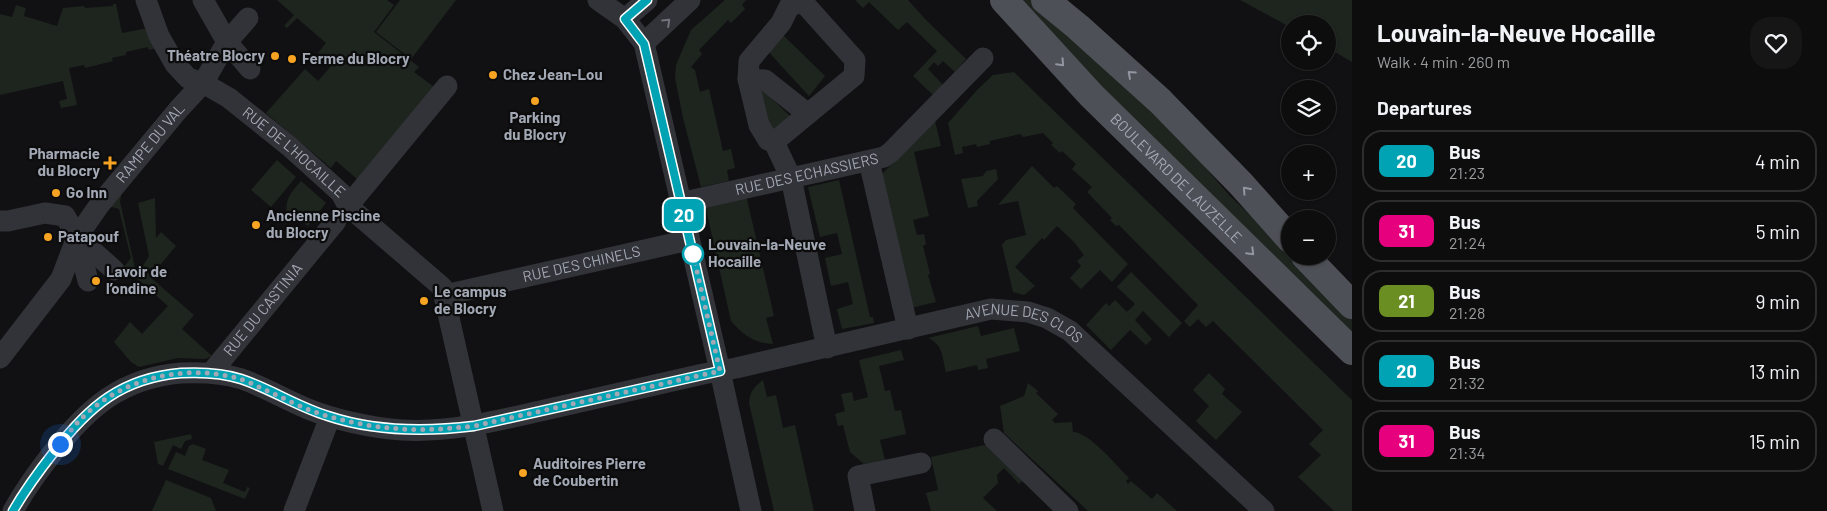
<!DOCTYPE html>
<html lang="en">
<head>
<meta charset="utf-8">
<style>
	:root { --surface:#0d0d0e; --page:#161617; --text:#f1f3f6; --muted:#9a9c9e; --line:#2d2d2e }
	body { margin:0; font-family:Barlow,sans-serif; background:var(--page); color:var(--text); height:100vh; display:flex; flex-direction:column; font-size:19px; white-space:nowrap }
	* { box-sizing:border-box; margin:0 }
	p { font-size:16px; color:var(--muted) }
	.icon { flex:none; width:28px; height:28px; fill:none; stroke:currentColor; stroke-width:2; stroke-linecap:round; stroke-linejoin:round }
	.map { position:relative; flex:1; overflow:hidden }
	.side { display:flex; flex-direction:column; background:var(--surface); width:475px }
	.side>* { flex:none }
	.badge { padding:0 10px; border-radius:8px; font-size:18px; line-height:32px }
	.tools { position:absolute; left:1281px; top:15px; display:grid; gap:10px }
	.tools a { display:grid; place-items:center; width:55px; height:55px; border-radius:50%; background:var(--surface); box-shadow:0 1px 4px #0004,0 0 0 1px var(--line); font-size:25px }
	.you { position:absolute; width:25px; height:25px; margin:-12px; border:4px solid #fff; border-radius:50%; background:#1a73e8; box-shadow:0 0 0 8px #1a73e833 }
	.map>.badge { position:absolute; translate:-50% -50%; box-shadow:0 0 0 2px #fff }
	h2 { padding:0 25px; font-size:19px; line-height:45px }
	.round { display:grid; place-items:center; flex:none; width:52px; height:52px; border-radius:20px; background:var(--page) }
	.overview { display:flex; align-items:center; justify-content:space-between; height:85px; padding:0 25px }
	h1 { font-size:24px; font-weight:700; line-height:38px }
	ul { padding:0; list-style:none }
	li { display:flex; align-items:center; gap:15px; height:62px; margin:0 10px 8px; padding:0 15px; border:2px solid var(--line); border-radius:20px }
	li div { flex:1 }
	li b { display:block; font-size:19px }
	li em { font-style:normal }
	li .badge { min-width:55px; font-weight:700; text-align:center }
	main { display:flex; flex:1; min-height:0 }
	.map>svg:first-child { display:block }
</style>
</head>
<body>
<main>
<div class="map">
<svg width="1352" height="511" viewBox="0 0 1352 511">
	<rect width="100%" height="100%" fill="#111113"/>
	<g fill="#1d251e">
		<polygon points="277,0 387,0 394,5 374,32 419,67 414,72 438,90 363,184 336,161 331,168 266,113 305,69 318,81 332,65 318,53 326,43 297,18 287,28 284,26 294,15"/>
		<polygon points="400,0 456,0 411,59 376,32"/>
		<polygon points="725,0 746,0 742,5 745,9 731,23 728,20 699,50 702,54 691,67 695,70 700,92 709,89 723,151 731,149 735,168 727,170 729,181 701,187 683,118 675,78 676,65 691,30"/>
		<polygon points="855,0 908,0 925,19 966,59 955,72 943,61 938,66 934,62 928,69 943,85 933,95 913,76 937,51 907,22 898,30 869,2 863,8"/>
		<polygon points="1012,0 1037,0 1168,119 1210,173 1229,195 1290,253 1290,256 1293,256 1352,315 1352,341"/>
		<polygon points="1240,0 1352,0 1352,62 1328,48 1328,24 1290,24 1290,27"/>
		<polygon points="113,4 116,4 122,33 148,28 157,48 149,50 148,47 126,52 126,55 112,58 113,61 85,68 84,65 69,68 77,105 61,108 59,101 67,99 63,81 0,95 0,14 12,17 16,5 26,8 24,16 57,26 63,8 84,6 85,8 113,6"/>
		<polygon points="781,33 825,76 809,96 765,48"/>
		<polygon points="1014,72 1352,400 1352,511 1334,511 1298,477 1321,455 1309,444 1323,430 1213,321 1206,327 1198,319 1190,327 1184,321 1198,305 1119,225 1116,226 1110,220 1112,218 1087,192 1092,187 1072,169 1076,164 1062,151 1060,153 1051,145 1053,143 1043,133 1023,137 1020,134 990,141 990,144 977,147 976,144 962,147 963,153 955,155 948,123 978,89 993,75"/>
		<polygon points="760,87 791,117 781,132 767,126"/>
		<polygon points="935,121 941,146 914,152 929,216 913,220 917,235 924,234 926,244 923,246 930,274 928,275 936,302 911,308 881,175"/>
		<polygon points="277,160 296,177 271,207 251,190"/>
		<polygon points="1032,166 1054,188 1057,186 1076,204 1073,208 1128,264 1112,282 1100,270 1081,289 1070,278 1081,266 1077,261 1084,255 1074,242 1057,226 1044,240 1042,238 1015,267 1035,286 1024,295 1013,292 1002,245 1006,240 1026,235 1018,201 998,205"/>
		<polygon points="996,169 998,179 977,201 978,206 968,208 961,179 983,176 986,171"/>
		<polygon points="839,180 870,317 873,317 874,323 842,329 837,309 853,304 848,282 831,286 825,258 842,254 837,233 820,237 808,187"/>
		<path d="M301 181 326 203 308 226 305 224 304 219 287 217C285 199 289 195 301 181Z"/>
		<polygon points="122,191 120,202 135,268 141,269 149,256 138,203 155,198 156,238 161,232 176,246 150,277 194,315 182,329 212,356 205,359 178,358 139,367 131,362 114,342 130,322 142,334 168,306 124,267 131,258 119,209 109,206"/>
		<path d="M746 195 774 316 766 318 773 344C754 343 743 335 731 321L705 205Z"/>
		<polygon points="1131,272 1182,323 1169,337 1143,311 1135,320 1152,339 1146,345 1130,330 1111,350 1086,325 1106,303 1109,306 1115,300 1127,312 1135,304 1117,287"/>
		<path d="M978 326 981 336 1014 328 1020 351 986 359 988 368 978 370 977 365 946 372C942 356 943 345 928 338Z"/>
		<polygon points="901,350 904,360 879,366 885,391 890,390 895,411 901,410 906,434 880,440 885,460 864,464 850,452 843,425 838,426 835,414 845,411 841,394 852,392 854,401 868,397 859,360"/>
		<polygon points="1209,373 1225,389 1222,394 1242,412 1216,440 1196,421 1209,406 1193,390"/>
		<path d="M763 380 767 397 776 395 783 428 795 425 814 511H774L749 403C750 391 754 387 763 380Z"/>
		<path d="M1028 383 1038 391 1036 393 1058 414 1052 420 1055 423 1072 422 1073 432C1089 432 1116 465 1129 478L1126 481 1128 484 1131 481 1152 499 1157 493 1177 511H1088L1004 433 1000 406 1024 396Z"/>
		<polygon points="191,434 192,439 185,441 181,449 173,445 163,466 158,464 154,442"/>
		<polygon points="193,444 206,449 202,460 229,470 223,483 245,492 247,487 250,488 245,499 168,469 176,452 185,456 189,446"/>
		<polygon points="984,445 992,446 1023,480 1019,484 1004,468 997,475 998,483 983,498 997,511 931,511 926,493 938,490 931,457"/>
		<polygon points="166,480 211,498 216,511 152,511"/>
	</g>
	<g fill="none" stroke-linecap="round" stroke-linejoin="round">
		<g stroke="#323338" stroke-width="21">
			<path id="s1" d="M146 0 159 36 175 64 188 78 203 83 229 98 289 146 341 193 348 206 442 287 493 511"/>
			<polyline points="203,0 227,42 248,18"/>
			<polyline points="598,0 625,19 644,43 720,371 751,511"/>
			<polyline points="625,19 647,0"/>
			<polyline points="644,43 690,0"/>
			<polyline points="748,79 765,80 808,114"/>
			<polyline points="774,142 854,76 855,60 802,1 789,7 781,23 749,61 748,79 759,125 768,140 774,142 791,178 827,348"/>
			<polyline points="869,161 908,329"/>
			<path id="s2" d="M680 203 884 157 891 152 983 58"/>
			<polyline points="348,206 447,86"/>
			<polyline points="0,221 8,221 45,213 65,216 77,237 114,270"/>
			<polyline points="77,237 88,281"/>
			<path id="s3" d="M445 295 689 240"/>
			<path id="s4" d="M0 358 61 279 77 237 100 204 178 110 203 83 227 42 250 69"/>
			<path id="s5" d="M211 373 336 221"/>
			<polyline points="994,439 1068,511"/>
			<path id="s6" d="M13 511C25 489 39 470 54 451 89 407 122 378 181 373 200 372 223 373 242 379 264 387 286 400 308 409 335 420 373 428 402 430 452 433 500 420 549 409 600 397 652 386 703 374L736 368 991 309 1028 312 1047 318 1070 331 1264 511"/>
			<polyline points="294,511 330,417"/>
			<polyline points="865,511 858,476 921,463"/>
		</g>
		<g stroke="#4e5057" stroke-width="28">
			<path id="s7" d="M1004 0 1091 95 1352 351"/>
			<polyline points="1045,0 1078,27 1160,101 1241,184 1290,239"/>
			<polyline points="1305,256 1352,305"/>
		</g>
	</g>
	<defs><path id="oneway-chevron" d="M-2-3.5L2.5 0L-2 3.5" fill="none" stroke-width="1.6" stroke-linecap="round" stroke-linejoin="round" transform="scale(1.25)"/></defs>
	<use stroke="#70737c" href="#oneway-chevron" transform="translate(667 22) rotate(-43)"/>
	<g stroke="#9196a1">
		<use href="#oneway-chevron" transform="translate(1061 63) rotate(47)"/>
		<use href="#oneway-chevron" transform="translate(1131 74) rotate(-138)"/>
		<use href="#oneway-chevron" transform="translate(1246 190) rotate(-132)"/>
		<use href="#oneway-chevron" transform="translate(1251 252) rotate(45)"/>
	</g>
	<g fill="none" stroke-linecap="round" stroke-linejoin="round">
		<defs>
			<path id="line" d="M13 511C25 490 39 471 54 452 89 406 122 378 181 373 201 372 223 373 241 379 271 389 298 407 328 416 376 432 425 432 474 426L720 371 644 44 625 19 647 0"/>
		</defs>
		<use href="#line" stroke="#fff" stroke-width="11"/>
		<use href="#line" stroke="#00a3b4" stroke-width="8"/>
		<path stroke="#a2a8b4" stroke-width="5" stroke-dasharray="0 9" d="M60 444C67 435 74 426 82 418 122 378 186 363 240 379 247 381 254 385 261 388 284 398 307 411 331 417 382 431 422 432 474 426L720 371 693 254"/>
	</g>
	<g fill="#f9a323" stroke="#0c0c0d" stroke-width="2">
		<circle cx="275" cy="56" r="5"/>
		<circle cx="292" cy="59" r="5"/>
		<circle cx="493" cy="75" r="5"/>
		<circle cx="535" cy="101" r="5"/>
		<path d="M107.5 155.5h5v5h5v5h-5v5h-5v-5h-5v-5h5z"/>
		<circle cx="56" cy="193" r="5"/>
		<circle cx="256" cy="225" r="5"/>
		<circle cx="48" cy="237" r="5"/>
		<circle cx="96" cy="281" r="5"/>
		<circle cx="424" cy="301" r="5"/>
		<circle cx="523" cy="473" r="5"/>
	</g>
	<circle fill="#fff" stroke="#00a3b4" stroke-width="2.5" cx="693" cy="254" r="10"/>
	<g text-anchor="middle" stroke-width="4.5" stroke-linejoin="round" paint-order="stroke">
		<g font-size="15" font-weight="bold" fill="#a2a8b4" stroke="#0c0c0d" text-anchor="start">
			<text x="265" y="61" text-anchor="end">Théatre Blocry</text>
			<text x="302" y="64">Ferme du Blocry</text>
			<text x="503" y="80">Chez Jean-Lou</text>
			<text x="535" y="123" text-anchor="middle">Parking<tspan x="535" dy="17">du Blocry</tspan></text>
			<text x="100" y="159" text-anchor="end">Pharmacie<tspan x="100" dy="17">du Blocry</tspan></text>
			<text x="66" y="198">Go Inn</text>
			<text x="266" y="221">Ancienne Piscine<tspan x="266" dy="17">du Blocry</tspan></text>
			<text x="58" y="242">Patapouf</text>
			<text x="106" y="277">Lavoir de<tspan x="106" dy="17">l’ondine</tspan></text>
			<text x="434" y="297">Le campus<tspan x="434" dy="17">de Blocry</tspan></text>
			<text x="533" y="469">Auditoires Pierre<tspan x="533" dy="17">de Coubertin</tspan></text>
		</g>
		<g font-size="15" fill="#a2a8b4" stroke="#0c0c0d">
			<text dy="5" stroke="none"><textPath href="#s4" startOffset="264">RAMPE DU VAL</textPath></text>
			<text dy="5" stroke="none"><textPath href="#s1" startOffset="220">RUE DE L'HOCAILLE</textPath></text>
			<text dy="5" stroke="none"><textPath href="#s2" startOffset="130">RUE DES ECHASSIERS</textPath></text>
			<text dy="5" stroke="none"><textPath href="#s7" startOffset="248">BOULEVARD DE LAUZELLE</textPath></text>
			<text dy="5" stroke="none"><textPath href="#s3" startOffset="140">RUE DES CHINELS</textPath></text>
			<text dy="5" stroke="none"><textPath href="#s5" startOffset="82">RUE DU CASTINIA</textPath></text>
			<text dy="5" stroke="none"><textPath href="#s6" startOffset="1095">AVENUE DES CLOS</textPath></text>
		</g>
		<g font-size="15" font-weight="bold" fill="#a2a8b4" stroke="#0c0c0d" text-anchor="start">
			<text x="708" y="250">Louvain-la-Neuve<tspan x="708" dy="17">Hocaille</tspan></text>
		</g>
	</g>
</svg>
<div class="tools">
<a><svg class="icon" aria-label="locate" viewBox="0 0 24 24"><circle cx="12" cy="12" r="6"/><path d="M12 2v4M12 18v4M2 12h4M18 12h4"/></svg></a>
<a><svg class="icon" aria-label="layers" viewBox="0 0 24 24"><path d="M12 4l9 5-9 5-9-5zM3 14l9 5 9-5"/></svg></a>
<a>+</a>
<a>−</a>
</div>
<div class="you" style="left:60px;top:444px"></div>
<b class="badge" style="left:684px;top:215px;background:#00a3b4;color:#fff">20</b>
</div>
<section class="side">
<div class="overview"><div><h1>Louvain-la-Neuve Hocaille</h1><p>Walk · 4 min · 260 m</p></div><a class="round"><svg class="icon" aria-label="heart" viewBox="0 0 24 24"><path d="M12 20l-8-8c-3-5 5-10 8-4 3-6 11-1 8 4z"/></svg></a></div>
<h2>Departures</h2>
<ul>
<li><span class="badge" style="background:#00a3b4;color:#fff">20</span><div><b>Bus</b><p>21:23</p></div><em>4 min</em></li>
<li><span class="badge" style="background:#e6007e;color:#fff">31</span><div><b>Bus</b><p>21:24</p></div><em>5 min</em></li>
<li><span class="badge" style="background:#6b8e23;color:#fff">21</span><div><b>Bus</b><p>21:28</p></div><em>9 min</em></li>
<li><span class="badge" style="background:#00a3b4;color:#fff">20</span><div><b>Bus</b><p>21:32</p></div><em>13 min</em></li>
<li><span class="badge" style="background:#e6007e;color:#fff">31</span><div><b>Bus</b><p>21:34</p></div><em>15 min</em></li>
</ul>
</section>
</main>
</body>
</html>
